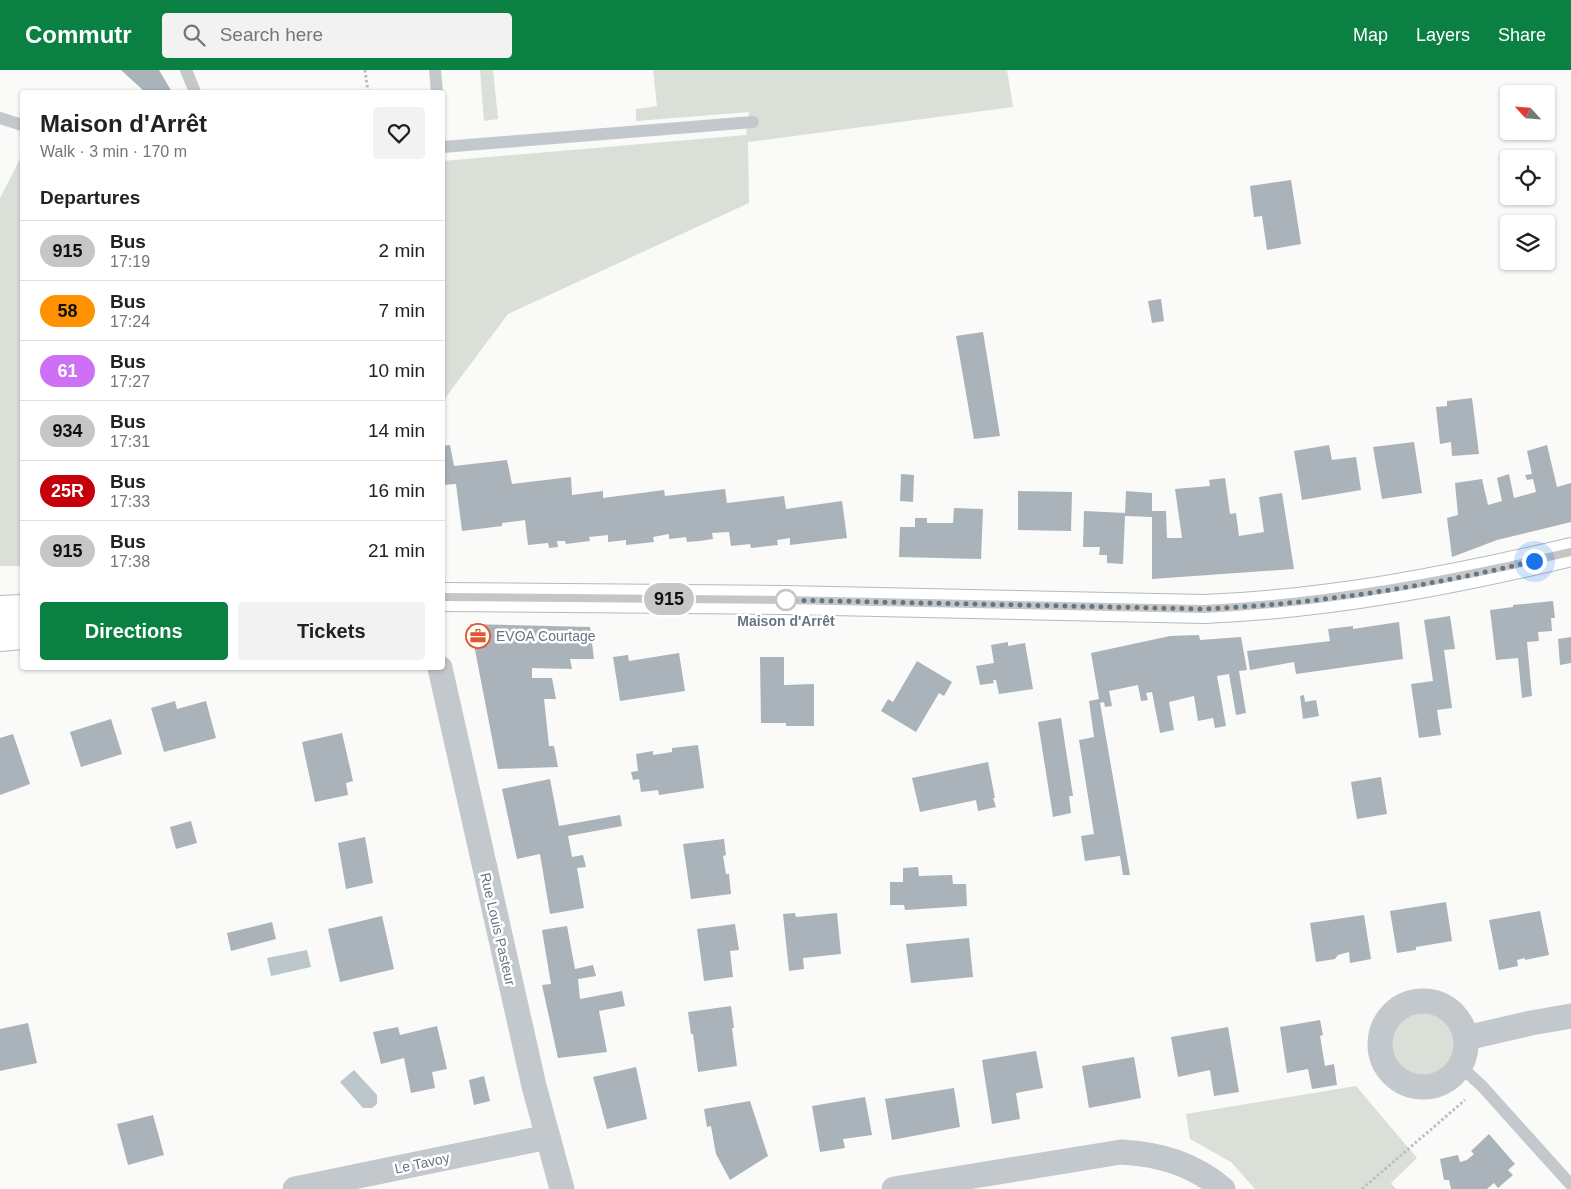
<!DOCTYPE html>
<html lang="en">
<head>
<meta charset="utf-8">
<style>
	:root { --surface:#fff; --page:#f2f2f2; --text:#222; --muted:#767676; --line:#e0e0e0; --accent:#0b8043 }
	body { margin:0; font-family:Arial,sans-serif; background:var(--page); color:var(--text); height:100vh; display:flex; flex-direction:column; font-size:19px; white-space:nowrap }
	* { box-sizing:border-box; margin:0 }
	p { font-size:16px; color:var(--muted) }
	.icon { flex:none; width:28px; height:28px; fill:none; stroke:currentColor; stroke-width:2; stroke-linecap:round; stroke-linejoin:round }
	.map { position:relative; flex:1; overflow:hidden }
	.sheet { position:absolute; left:20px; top:20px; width:425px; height:580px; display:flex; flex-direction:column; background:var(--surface); border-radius:5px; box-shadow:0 1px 4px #0004 }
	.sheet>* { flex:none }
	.badge { padding:0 10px; border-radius:16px; font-size:18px; line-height:32px }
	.needle { width:32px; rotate:296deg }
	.fabs { position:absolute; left:1500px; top:15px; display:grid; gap:10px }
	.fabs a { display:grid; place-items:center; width:55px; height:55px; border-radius:5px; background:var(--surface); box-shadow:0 1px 4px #0004; font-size:25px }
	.you { position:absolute; width:25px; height:25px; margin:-12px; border:4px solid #fff; border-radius:50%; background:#1a73e8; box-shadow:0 0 0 8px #1a73e833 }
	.map>.badge { position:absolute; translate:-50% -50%; box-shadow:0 0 0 2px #fff }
	h2 { padding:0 20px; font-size:19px; line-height:45px }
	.round { display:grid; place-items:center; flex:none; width:52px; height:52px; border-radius:5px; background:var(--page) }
	.headline { display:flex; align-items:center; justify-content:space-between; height:85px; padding:0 20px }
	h1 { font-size:24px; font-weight:600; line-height:38px }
	.primary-button { display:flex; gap:10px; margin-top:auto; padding:10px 20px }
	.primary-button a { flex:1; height:58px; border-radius:5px; background:var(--accent); color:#fff; font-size:20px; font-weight:600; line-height:58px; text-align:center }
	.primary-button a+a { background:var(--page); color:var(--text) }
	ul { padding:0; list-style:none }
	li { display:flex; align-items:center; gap:15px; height:60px; padding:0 20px; border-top:1px solid var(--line) }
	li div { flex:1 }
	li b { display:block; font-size:19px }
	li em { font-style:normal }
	li .badge { min-width:55px; font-weight:700; text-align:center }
	header { display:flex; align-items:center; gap:30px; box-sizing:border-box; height:70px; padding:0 25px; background:var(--accent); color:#fff }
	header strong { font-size:24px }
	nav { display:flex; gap:28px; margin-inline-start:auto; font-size:18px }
	.search { width:350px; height:45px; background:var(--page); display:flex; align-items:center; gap:12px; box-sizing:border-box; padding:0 18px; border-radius:5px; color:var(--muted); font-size:19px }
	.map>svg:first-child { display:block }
</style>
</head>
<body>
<header>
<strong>Commutr</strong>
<div class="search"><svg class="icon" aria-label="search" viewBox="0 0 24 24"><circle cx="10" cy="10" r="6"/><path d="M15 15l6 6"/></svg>Search here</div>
<nav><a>Map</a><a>Layers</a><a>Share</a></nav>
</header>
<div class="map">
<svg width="1571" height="1119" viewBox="0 0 1571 1119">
	<rect width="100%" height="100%" fill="#fafaf8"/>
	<g fill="#dadfd7">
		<polygon points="480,0 493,0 498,49 484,51"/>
		<polygon points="653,0 1007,0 1013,37 748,72 749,133 508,244 443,331 443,91 746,65 749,42 636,51 636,39 657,36"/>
		<polygon points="22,85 22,496 0,496 0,128"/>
		<circle cx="1423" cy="974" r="34"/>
		<polygon points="1356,1016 1417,1088 1391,1113 1396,1119 1255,1119 1231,1092 1190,1069 1186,1044"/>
	</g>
	<g fill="#bbc7cb">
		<polygon points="307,880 311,897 271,906 267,888"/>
		<polygon points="354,1000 377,1025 377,1034 372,1038 363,1038 340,1012"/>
	</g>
	<g fill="#aab3b9">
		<polygon points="121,0 159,0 172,22 145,22"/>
		<polygon points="1291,110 1301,174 1267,180 1262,146 1254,147 1250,116"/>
		<polygon points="1161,229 1164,251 1152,253 1148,231"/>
		<polygon points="983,262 1000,366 974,369 956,266"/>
		<polygon points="1472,328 1479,384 1452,386 1451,372 1440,374 1436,337 1447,336 1447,331"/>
		<polygon points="1414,372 1422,423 1382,429 1373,377"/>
		<polygon points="450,375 454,396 507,390 512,414 571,407 572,425 603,421 603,428 664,420 665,426 725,419 727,433 784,426 786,439 842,431 847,468 790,475 790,468 777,470 778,475 751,478 750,474 731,476 729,462 712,463 713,469 700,471 687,472 686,467 669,469 669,464 653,467 654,472 626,475 626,470 608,472 608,465 589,467 590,471 566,474 565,471 557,471 558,477 549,478 548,473 528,475 525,450 502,453 502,456 462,461 456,414 442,415 442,376"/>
		<polygon points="1329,375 1332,390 1356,387 1361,420 1302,430 1294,381"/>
		<polygon points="1547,375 1557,417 1571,413 1571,452 1497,470 1452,487 1447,448 1458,445 1455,413 1482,409 1488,435 1502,431 1497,408 1509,404 1514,428 1536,422 1533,409 1527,410 1525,405 1532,404 1527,381"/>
		<polygon points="901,404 914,405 913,432 900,431"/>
		<polygon points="1225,408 1230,444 1236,443 1239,466 1264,462 1259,427 1282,423 1294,499 1152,509 1152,447 1125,446 1123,494 1107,493 1107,485 1099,485 1100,477 1083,477 1084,441 1125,443 1126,421 1152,423 1152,441 1166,441 1167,468 1182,468 1175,419 1210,416 1209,410"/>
		<polygon points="1018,421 1072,422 1071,461 1018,460"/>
		<polygon points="954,438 983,439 981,489 899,487 900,457 915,457 915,448 927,448 927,453 953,453"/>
		<polygon points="1553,531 1555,548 1551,548 1552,561 1538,562 1539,571 1527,572 1532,626 1522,628 1518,588 1496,590 1490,540 1513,537 1513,535"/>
		<polygon points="1450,546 1455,579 1444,580 1452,638 1437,640 1441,665 1419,668 1411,614 1433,611 1424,550"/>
		<polygon points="1399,552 1403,589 1296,604 1294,592 1250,600 1247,581 1330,571 1328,559 1353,556 1353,559"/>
		<polygon points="470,554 590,557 594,589 570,589 572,599 532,598 532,608 552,608 556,629 544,629 549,676 554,676 558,697 498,699"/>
		<polygon points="1199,565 1200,570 1241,567 1247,600 1239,601 1246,643 1236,645 1229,604 1217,606 1226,656 1215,658 1213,648 1198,651 1194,626 1169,632 1174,660 1160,663 1152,622 1146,623 1148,630 1141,631 1138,615 1109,621 1112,636 1105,637 1104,632 1100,633 1130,805 1123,805 1120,786 1085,791 1081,766 1094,764 1079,670 1094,667 1089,631 1099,629 1091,583 1170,566"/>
		<polygon points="1571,567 1571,593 1560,595 1558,569"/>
		<polygon points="1008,572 1008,576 1025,573 1033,619 999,624 996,610 993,610 994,613 980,615 976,596 994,593 991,575"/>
		<polygon points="679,583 685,621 620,631 613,587 628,585 629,591"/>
		<polygon points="760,587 784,587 784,615 814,614 814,656 786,656 786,653 761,653"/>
		<polygon points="917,591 952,612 944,626 939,623 916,662 881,641 888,629 893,632"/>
		<polygon points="1304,625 1305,632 1316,630 1319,646 1303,649 1300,626"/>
		<polygon points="175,631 177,639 206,631 216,668 164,682 151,638"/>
		<polygon points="1061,648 1073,726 1069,726 1071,743 1053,747 1038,652"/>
		<polygon points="111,649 122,684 81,697 70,662"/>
		<polygon points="342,663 353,711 346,713 348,725 315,732 302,672"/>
		<polygon points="13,664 30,714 0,725 0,668"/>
		<polygon points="698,675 704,718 659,725 658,720 641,722 639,709 633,710 631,702 638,701 636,684 653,681 653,685 672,682 672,678"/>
		<polygon points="988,692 995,728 993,728 996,737 978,741 976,730 920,742 912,708"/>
		<polygon points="1381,707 1387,744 1357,749 1351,712"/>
		<polygon points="550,709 559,756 620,745 622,756 568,766 572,787 583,785 586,797 577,798 584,838 550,844 540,784 517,789 502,719"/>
		<polygon points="191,751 197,773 176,779 170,757"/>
		<polygon points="365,767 373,813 346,819 338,773"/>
		<polygon points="724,769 726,785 723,786 726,804 729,804 731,824 691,829 683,774"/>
		<polygon points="918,797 919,806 952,805 953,814 966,814 967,836 905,840 904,835 890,835 890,812 903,812 903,798"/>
		<polygon points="1446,832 1452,871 1416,877 1416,880 1397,883 1390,841"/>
		<polygon points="1540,841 1549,885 1525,890 1525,888 1517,890 1518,896 1499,900 1489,850"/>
		<polygon points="795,843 796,847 837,843 841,884 803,888 804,899 789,901 783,844"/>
		<polygon points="1364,845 1371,889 1350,893 1349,882 1338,885 1335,889 1316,892 1310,853"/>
		<polygon points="382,846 394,899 340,912 328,859"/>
		<polygon points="272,852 276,869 231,881 227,863"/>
		<polygon points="735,854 739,880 730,881 733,907 704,911 697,859"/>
		<polygon points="567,856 575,899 593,895 596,906 578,909 580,929 622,921 625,936 599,941 607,982 558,988 542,915 551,914 542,860"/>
		<polygon points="969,868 973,907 911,913 906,874"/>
		<polygon points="731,936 734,958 732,958 737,996 698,1002 693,964 691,964 688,942"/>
		<polygon points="1320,950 1323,965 1320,966 1325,996 1334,994 1337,1015 1312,1019 1308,999 1287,1003 1280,957"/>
		<polygon points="28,953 37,993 0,1001 0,959"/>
		<polygon points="437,956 447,999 432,1002 435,1018 411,1023 404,988 381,994 373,962 398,957 400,965"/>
		<polygon points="1228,957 1239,1022 1214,1026 1210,1000 1178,1007 1171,967"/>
		<polygon points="1036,981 1043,1018 1016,1023 1020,1049 992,1054 982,990"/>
		<polygon points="1134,987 1141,1028 1089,1038 1082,996"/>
		<polygon points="636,997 647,1049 607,1059 593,1007"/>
		<polygon points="484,1006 490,1031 474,1035 469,1010"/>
		<polygon points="954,1018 960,1057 892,1070 885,1029"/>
		<polygon points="865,1027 872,1065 843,1069 845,1078 820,1082 812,1036"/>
		<polygon points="750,1031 768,1086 730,1110 716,1084 711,1056 707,1057 704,1039"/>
		<polygon points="153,1045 164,1085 128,1095 117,1054"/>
		<polygon points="1489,1064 1515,1094 1508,1100 1513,1105 1498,1118 1494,1113 1487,1119 1451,1119 1449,1110 1444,1110 1440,1089 1458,1085 1460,1092 1467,1090 1474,1084 1471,1081"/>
	</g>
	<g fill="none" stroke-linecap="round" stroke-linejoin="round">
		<defs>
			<g id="secondary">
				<path d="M442 527 785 530 1204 539C1328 534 1450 511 1571 482"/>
				<polyline points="0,540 22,539"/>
				<polyline points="0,567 22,565"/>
			</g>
		</defs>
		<use href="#secondary" stroke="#b3babf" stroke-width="30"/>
		<g stroke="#bbbfc2" stroke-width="3" stroke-dasharray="2.5 2.5" stroke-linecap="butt">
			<polyline points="365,0 368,22"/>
			<polyline points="1362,1119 1465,1030"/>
		</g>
		<g stroke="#c3c8cc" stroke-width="12">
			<polyline points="186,0 195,22"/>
			<polyline points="435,0 437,22"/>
			<polyline points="0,48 22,55"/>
			<polyline points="443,77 753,52"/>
			<polyline points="1460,996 1482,1016 1571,1115"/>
		</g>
		<g stroke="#c3c8cc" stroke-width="25">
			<polyline points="440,598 534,1016 562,1119"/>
			<circle cx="1423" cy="974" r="43"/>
			<polyline points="1466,968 1531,953 1571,946"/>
			<polyline points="295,1119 548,1067"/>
			<path d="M894 1119 1121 1082C1160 1084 1193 1094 1223 1119"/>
		</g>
		<use href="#secondary" stroke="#fff" stroke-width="28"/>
	</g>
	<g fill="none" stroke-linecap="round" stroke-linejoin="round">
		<defs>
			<path id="line" d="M442 527 785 530 1204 539C1328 533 1450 510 1571 482"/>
		</defs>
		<use href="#line" stroke="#fff" stroke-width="11"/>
		<use href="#line" stroke="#c6c6c6" stroke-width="8"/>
		<path stroke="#657683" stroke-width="5" stroke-dasharray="0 9" d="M786 530 1204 539C1315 534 1426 517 1534 491"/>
	</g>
	<defs>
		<symbol id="office-ring" viewBox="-11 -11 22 22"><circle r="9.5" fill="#fff" stroke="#e4572e" stroke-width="1.5"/><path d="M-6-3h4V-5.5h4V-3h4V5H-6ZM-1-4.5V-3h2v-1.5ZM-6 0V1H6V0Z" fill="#e4572e"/></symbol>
	</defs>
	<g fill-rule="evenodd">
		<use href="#office-ring" x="464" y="552" width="28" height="28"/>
	</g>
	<circle fill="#fff" stroke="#c6c6c6" stroke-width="2.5" cx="786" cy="530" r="10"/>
	<g text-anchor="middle" stroke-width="5" stroke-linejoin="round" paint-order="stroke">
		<g font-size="14" font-weight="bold" fill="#657683" stroke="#fff">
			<text x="786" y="556">Maison d'Arrêt</text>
		</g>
		<g font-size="14" fill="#657683" stroke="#fff" text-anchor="start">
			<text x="496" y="571">EVOA Courtage</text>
		</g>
		<g font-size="14" fill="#657683" stroke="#fff">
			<text transform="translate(498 859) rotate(77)" y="5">Rue Louis Pasteur</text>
			<text transform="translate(422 1093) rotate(-12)" y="5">Le Tavoy</text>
		</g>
	</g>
</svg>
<div class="fabs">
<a><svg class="needle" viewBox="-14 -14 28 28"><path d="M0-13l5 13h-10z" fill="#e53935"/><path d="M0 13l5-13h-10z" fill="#767676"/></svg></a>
<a><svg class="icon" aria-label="locate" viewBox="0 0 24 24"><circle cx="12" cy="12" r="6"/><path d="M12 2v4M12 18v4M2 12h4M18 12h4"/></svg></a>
<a><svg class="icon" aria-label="layers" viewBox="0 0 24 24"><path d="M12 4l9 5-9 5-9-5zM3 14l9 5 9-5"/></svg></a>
</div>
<div class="you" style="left:1534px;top:491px"></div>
<b class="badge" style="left:669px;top:529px;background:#c6c6c6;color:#111">915</b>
<section class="sheet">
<div class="headline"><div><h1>Maison d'Arrêt</h1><p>Walk · 3 min · 170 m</p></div><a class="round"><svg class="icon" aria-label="heart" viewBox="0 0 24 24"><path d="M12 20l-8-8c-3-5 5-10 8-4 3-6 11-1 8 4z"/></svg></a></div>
<h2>Departures</h2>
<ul>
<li><span class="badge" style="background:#c6c6c6;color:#111">915</span><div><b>Bus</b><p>17:19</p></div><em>2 min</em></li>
<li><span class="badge" style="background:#ff9200;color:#111">58</span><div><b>Bus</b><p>17:24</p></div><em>7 min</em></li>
<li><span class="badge" style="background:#ce70f6;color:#fff">61</span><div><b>Bus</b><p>17:27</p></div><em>10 min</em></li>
<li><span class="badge" style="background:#c6c6c6;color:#111">934</span><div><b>Bus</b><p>17:31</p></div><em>14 min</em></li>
<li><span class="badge" style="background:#c5000a;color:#fff">25R</span><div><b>Bus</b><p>17:33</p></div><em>16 min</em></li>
<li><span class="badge" style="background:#c6c6c6;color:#111">915</span><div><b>Bus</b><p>17:38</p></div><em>21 min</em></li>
</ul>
<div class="primary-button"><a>Directions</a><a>Tickets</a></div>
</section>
</div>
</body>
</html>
